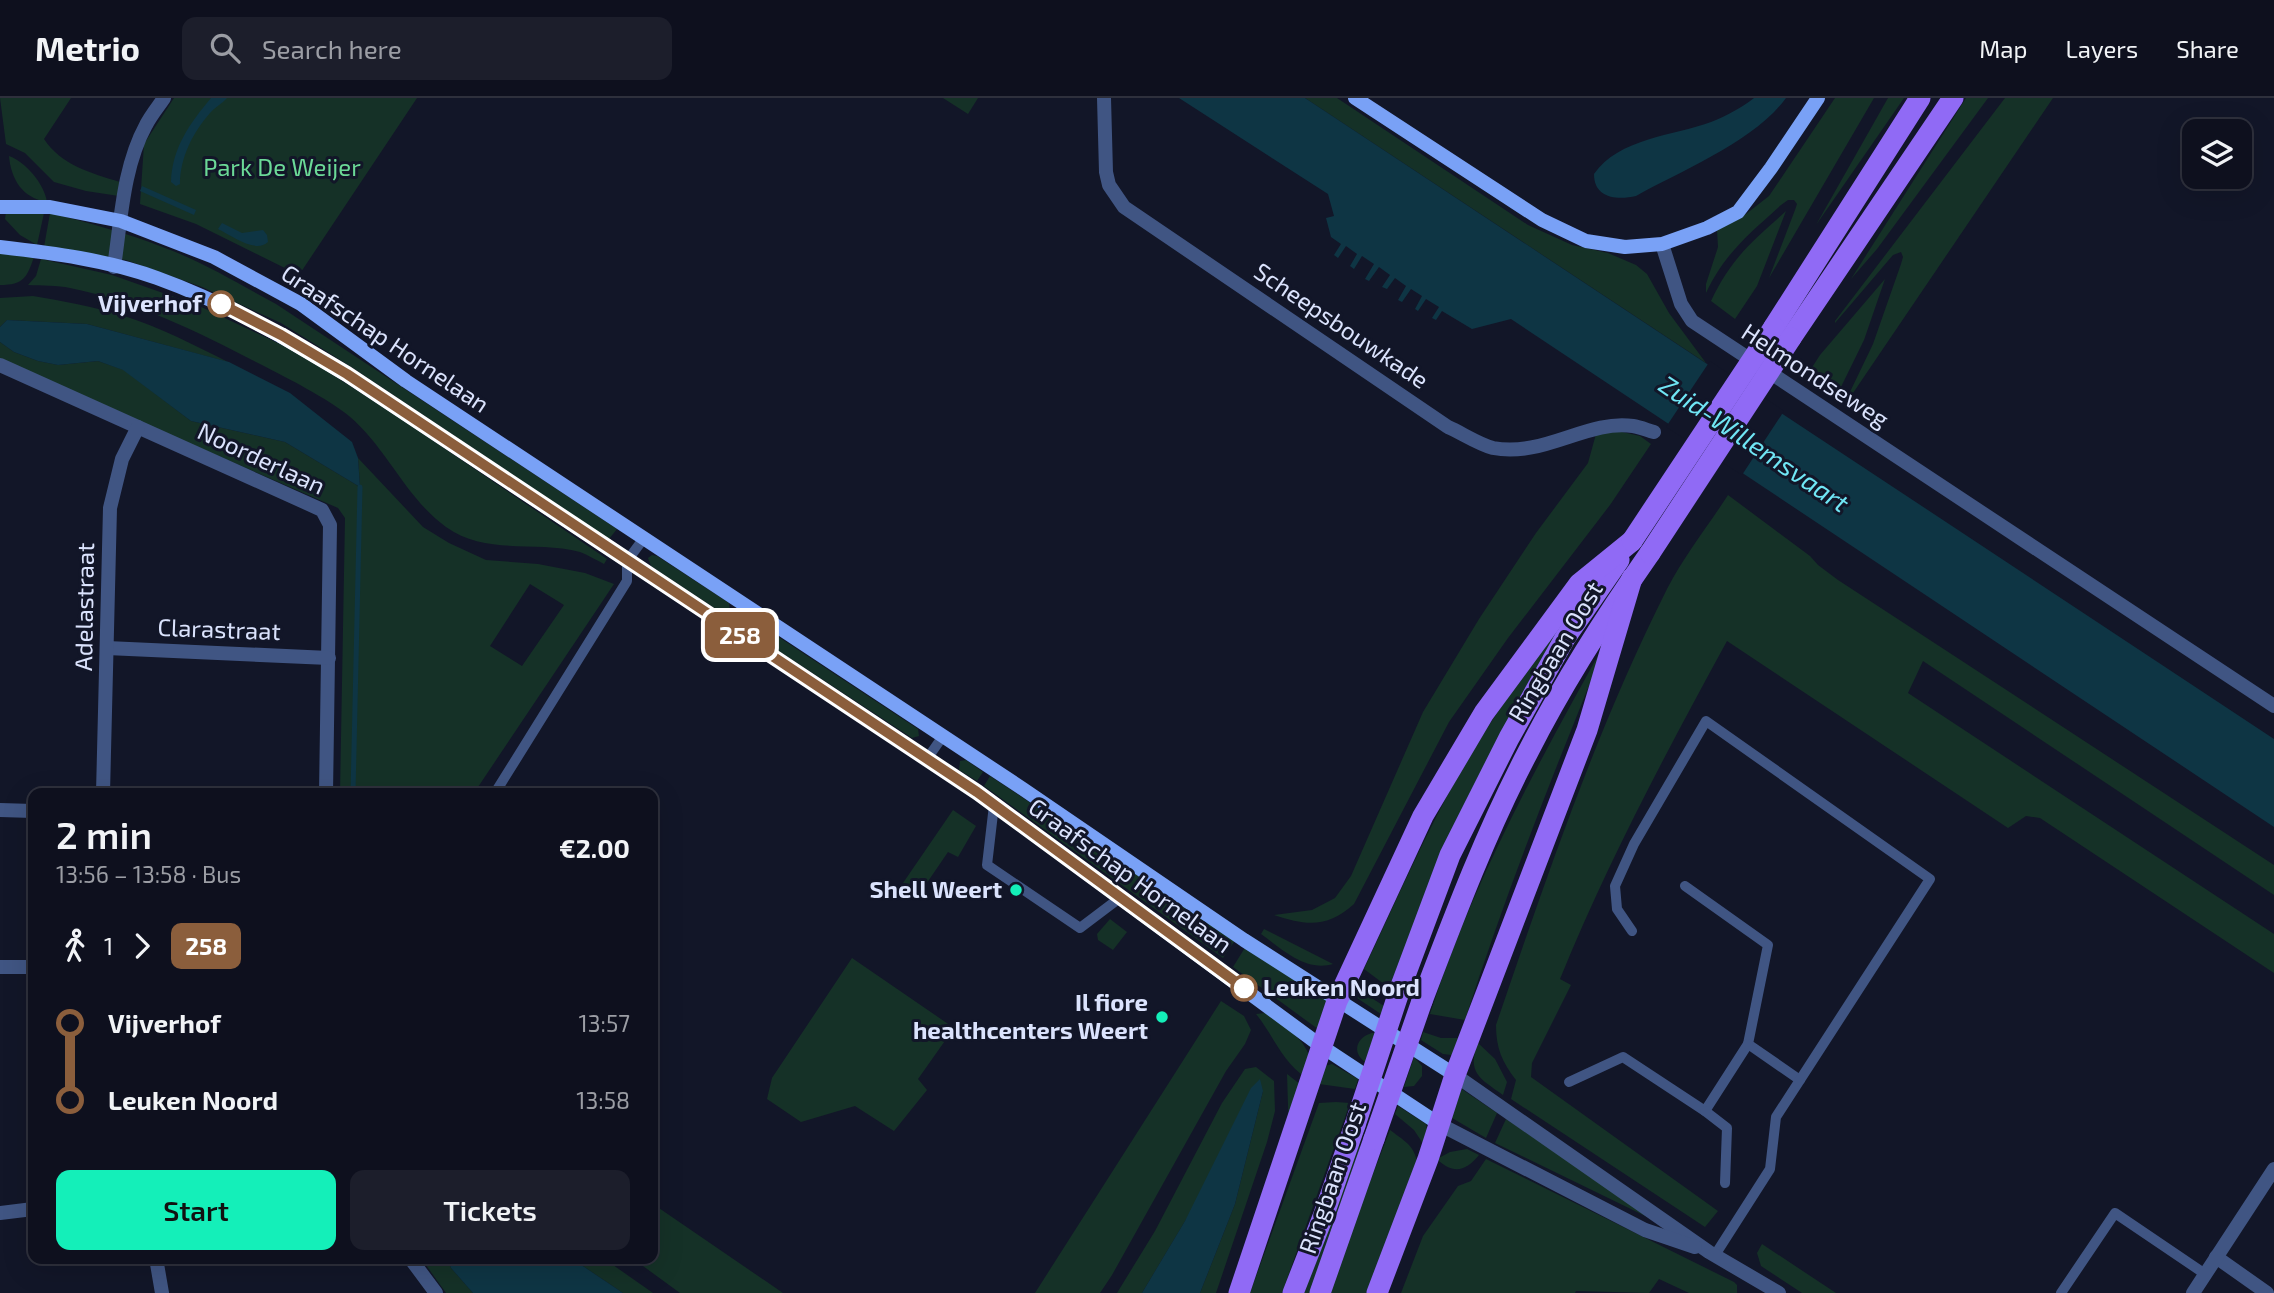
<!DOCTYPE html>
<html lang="en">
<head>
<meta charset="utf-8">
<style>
	:root { --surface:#0e101e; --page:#1c1e2b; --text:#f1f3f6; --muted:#9b9da4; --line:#2e303c; --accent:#14efb9 }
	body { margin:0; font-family:"Exo 2",sans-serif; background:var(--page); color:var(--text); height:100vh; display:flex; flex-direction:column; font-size:26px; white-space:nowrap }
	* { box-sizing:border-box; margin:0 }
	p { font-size:23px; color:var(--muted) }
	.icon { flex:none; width:38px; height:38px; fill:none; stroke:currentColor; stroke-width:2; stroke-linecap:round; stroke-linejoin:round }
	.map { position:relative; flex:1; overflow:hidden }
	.side { position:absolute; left:28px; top:690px; width:630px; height:476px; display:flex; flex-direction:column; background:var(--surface); border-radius:14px; box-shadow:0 7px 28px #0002,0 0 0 2px var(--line) }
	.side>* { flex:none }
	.badge { padding:0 14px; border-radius:10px; font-size:24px; line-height:46px }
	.fabs { position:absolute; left:2182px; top:21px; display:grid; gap:14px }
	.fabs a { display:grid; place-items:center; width:70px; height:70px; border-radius:14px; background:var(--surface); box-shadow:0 7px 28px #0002,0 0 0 2px var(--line); font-size:35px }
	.map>.badge { position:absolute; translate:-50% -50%; box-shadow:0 0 0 4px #fff }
	.legs { display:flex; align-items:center; gap:10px; height:77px; padding:0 28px; font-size:23px }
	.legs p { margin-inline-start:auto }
	.summary { display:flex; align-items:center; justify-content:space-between; height:119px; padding:0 28px }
	h1 { font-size:38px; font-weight:600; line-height:52px }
	.cta { display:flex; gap:14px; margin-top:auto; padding:14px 28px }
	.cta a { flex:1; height:80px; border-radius:14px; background:var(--accent); color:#111; font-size:28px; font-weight:600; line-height:80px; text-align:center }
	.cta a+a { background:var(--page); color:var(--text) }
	ul { padding:0 28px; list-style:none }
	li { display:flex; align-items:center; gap:24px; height:77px; font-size:26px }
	li i { display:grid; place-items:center; width:10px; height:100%; margin:0 9px; background:currentColor }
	li i::after { content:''; width:18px; height:18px; margin:-9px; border:5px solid; border-radius:50%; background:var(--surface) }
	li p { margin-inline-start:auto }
	li:first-child i { background:linear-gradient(#0000 50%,currentColor 0) }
	li:last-child i { background:linear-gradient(currentColor 50%,#0000 0) }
	header { display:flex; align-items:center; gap:42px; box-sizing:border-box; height:98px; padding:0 35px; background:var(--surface); border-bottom:2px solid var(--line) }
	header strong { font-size:33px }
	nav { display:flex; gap:38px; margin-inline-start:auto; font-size:24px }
	.search { width:490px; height:63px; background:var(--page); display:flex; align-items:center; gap:18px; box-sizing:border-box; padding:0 24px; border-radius:14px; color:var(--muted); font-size:26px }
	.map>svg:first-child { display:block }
</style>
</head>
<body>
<header>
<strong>Metrio</strong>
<div class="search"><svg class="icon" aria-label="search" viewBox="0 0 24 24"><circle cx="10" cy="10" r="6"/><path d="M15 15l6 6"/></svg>Search here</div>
<nav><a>Map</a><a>Layers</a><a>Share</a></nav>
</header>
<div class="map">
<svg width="2274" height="1195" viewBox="0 0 2274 1195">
	<rect width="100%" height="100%" fill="#121628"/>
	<g fill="#153127" fill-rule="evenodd">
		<path d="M0 0H71L44 41C61 67 91 75 120 84L119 98 86 93 54 84 25 55 6 46Z"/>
		<polygon points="174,0 417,0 299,177 196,126 140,106 144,46"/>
		<polygon points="943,0 978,0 968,16"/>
		<polygon points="1305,0 1337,0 1528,127 1572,147 1608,155 1636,167 1647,176 1669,215 1706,265"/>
		<path d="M1835 0H1874L1769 180 1795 112 1797 106 1794 102H1788L1781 107C1748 137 1725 155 1706 195V186L1718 149 1717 132 1746 116 1769 98Z"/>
		<polygon points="1888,0 1904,0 1816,127"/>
		<polygon points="1966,0 1988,0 1877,151 1851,181"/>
		<polygon points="2005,0 2053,0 1851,298 1849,296 1873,246 1901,166 1903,159 1901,154 1893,157 1835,225 1835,223"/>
		<path d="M9 58C26 64 44 86 47 104 22 100 11 81 9 58Z"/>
		<path d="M1786 113 1757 188 1735 221 1711 203C1732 159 1751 145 1786 113Z"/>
		<polygon points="6,114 44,115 37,147 20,137 5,121"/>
		<path d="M50 115C89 125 127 135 165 150 203 164 239 186 276 206L617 431 609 441 353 270 281 225 202 189 126 162 44 149Z"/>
		<path d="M0 155 34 159C27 179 24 187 0 187Z"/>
		<path d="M41 161 112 177 197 207 295 253 388 312 607 461 604 466C596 462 588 457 580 454 536 442 486 458 446 429 405 399 387 350 349 318 327 300 287 280 262 267 200 235 139 204 70 190 57 187 42 188 28 187L36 178Z"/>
		<polygon points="1885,181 1864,242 1840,291 1811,271 1820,257"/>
		<path d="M33 198C64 203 94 209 124 218 160 229 194 247 228 264L87 226 7 222 0 229V200Z"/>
		<path d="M0 244 14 254 38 263 58 267 98 263 124 272 191 323 285 344 360 389 358 360 423 429 449 445 486 462 538 466 585 475 614 486 474 695H340L345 420 338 410 0 263ZM530 486 564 507 522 568 490 548Z"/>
		<path d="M1618 333 1640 338 1651 346 1610 407 1508 540 1449 624 1354 806C1327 830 1307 828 1274 817L1312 812 1335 800 1351 778 1423 614 1479 521 1536 435 1588 365 1596 336Z"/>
		<path d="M1728 397 1810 458 1818 467 1838 482 2274 767V797L1923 563 1908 595 2274 836V875L2040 720 2026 718 2008 730 1727 543C1667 653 1607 765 1560 881L1571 887 1532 965 1531 979 1718 1113 1705 1129 1511 1001 1516 982C1502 964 1496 950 1496 927 1546 780 1597 630 1667 491 1684 458 1708 428 1728 397Z"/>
		<polygon points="652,457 657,458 729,505 730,513 722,515 651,468 648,460"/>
		<path d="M1594 481 1392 892 1364 871C1396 803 1426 734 1463 669 1502 603 1549 542 1594 481Z"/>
		<polygon points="762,530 765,530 918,631 919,638 912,640 759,540 758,536"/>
		<path d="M1610 536C1558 663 1507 791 1465 922L1430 916C1473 782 1542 658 1610 536Z"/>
		<polygon points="966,662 983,674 977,683 959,672 960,663"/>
		<polygon points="990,678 1236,841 1223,860 984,688"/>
		<polygon points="953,712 976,728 958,759 948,754 920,795 903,785"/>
		<polygon points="1110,821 1127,834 1113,852 1098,842 1097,836"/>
		<path d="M1264 831 1333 866C1305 874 1282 851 1261 836Z"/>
		<polygon points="1246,848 1331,905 1322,934 1233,869"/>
		<polygon points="852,860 954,930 918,981 927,992 894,1033 855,1008 801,1024 767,1001 772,980"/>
		<polygon points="1353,879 1370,899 1384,908 1381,916 1351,896"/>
		<polygon points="1221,903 1244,918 1251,932 1245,946 1226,973 1112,1177 1100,1195 1035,1195"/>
		<path d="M1265 915C1280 926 1304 939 1309 958 1310 965 1308 974 1307 980 1282 965 1274 938 1256 916Z"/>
		<polygon points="1423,934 1441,940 1458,940 1452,957 1443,956 1421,942"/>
		<path d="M1372 935H1375L1365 964C1351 954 1357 939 1372 935Z"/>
		<path d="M1478 945 1495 961 1507 984 1503 997C1481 981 1466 975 1478 945Z"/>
		<polygon points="1414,959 1422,968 1422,978 1414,988 1404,989"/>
		<polygon points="1332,966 1358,981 1355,991 1319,986 1325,968"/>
		<polygon points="1256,969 1274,983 1275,1013 1267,1044 1216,1195 1200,1195 1235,1106 1263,993 1142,1195 1117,1195 1155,1133 1222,1005 1245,971"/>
		<polygon points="1287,976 1305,990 1289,1039"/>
		<polygon points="1457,988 1497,1015 1486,1040 1447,1017"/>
		<polygon points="1336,1004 1350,1005 1282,1195 1250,1195 1319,1005"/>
		<polygon points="1398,1008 1426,1026 1427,1031 1424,1047 1414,1032 1395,1016"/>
		<polygon points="1506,1021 1674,1132 1495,1045"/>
		<path d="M1390 1032C1407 1045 1416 1048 1418 1071L1372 1195H1327Z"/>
		<polygon points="1357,1048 1362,1049 1310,1195 1304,1195"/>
		<path d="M1467 1051 1479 1057C1466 1073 1453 1077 1437 1061L1450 1054Z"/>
		<polygon points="1486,1061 1734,1184 1737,1187 1737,1195 1689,1195 1659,1181 1649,1195 1576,1193 1575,1195 1401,1195 1423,1138 1458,1088 1471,1083"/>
		<polygon points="653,1106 783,1195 680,1195 632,1160 653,1160"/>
		<polygon points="1762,1146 1836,1195 1802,1195 1761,1168 1757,1155"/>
		<polygon points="421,1160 447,1160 451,1170 473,1195 446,1195"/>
		<polygon points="571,1160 603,1160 653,1195 623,1195"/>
	</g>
	<g fill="#0e3544">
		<path d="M211 0H227C222 6 215 9 210 15 193 34 180 60 180 86L176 88 171 84C172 50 190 25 211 0Z"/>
		<polygon points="1179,0 1305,0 2274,641 2274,729 1511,221 1472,231 1442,213 1436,222 1432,220 1439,209 1426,201 1418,213 1415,211 1422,198 1411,191 1402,204 1398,202 1406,188 1395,180 1387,191 1382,189 1390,177 1379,169 1369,183 1365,181 1374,166 1362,158 1354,171 1350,168 1357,156 1346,148 1338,160 1334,157 1341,146 1331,139 1326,120 1334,118 1328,96"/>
		<path d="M1754 0H1786C1755 43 1683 72 1636 98 1618 102 1594 101 1594 76 1619 40 1673 38 1711 24 1726 18 1741 10 1754 0Z"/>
		<polygon points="142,88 196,112 194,117 140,93"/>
		<path d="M222 125 242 135 263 132 267 137 268 144C255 156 231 137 218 131Z"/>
		<polygon points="7,222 87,226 229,264 290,295 352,344 358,360 360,389 285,344 191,323 123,272 98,263 58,267 38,263 14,254 0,244 0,229"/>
		<polygon points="1260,981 1263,993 1235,1106 1200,1195 1142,1195 1185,1123 1251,990"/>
		<polygon points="447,1160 571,1160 623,1195 473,1195 451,1170"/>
	</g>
	<polygon fill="#121628" points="1710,263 1784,313 1742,377 1666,329"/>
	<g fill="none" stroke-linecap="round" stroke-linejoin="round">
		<polyline stroke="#0e3544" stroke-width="5" points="353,695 360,389"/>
		<g stroke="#405583" stroke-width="10">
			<polyline points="736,535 751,511"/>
			<polyline points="927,661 943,638"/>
			<polyline points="495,695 627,483 627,463 644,440"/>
			<polyline points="994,707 987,767 1080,830 1121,799"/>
			<polyline points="1685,788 1768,847 1748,946 1800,982"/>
			<polyline points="1632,833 1617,811 1615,788 1634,746 1706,623 1930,781 1776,1019 1770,1071 1715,1157"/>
			<polyline points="1569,984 1623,959 1705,1013 1748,946"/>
			<polyline points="1705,1013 1727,1030 1725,1085"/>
			<polyline points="2061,1195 2115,1115 2205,1176"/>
		</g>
		<g stroke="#405583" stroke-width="14">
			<path d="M1104 0 1106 74 1109 87 1124 109 1448 329C1462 335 1478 346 1493 350 1543 360 1588 321 1633 328 1640 329 1647 332 1654 334"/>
			<polyline points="1662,146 1681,206 1692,223 2274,608"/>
			<path d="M114 169C121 122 123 69 146 27 151 17 158 9 164 0"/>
			<polyline points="0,267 322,412 330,427 326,695"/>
			<polyline points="107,550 329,560"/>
			<polyline points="103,695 110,410 122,361 138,329"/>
			<polyline points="0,712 33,713"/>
			<polyline points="0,869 33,869"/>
			<polyline points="1455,977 1709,1154 1779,1195"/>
			<polyline points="1439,1026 1645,1132 1695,1149"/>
			<polyline points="0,1115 33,1111"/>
			<polyline points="2216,1159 2267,1195"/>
			<polyline points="156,1160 162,1195"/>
			<polyline points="410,1160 436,1195"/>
			<polyline points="2193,1195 2274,1071"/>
		</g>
		<g stroke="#79a1f6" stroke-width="14">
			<polyline points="1355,0 1542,122 1586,143 1625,149 1662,146 1707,130 1738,114 1771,70 1818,0"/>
			<polyline points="0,109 50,109 121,123 214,159 301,206 406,283 1023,691 1244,842 1455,977"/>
			<path d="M0 149C52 155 108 162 157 180 224 204 286 240 347 277L977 694 1321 948 1439 1026"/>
		</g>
		<g stroke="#906af5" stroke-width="21">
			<polyline points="1774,229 1920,0"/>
			<polyline points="1791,240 1953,0"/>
			<polyline points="1401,888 1450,757 1509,640 1565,540 1619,462"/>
			<path d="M1422 903C1454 819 1486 734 1528 654 1563 585 1606 518 1650 455"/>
			<polyline points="1239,1195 1337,903 1423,718 1484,615 1579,486 1632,443"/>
			<polyline points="1293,1195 1324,1116 1355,1027"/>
			<polyline points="1320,1195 1374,1041"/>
			<polyline points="1377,1195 1428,1061 1455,977 1587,632 1632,480"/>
		</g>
		<g stroke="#906af5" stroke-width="21">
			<polyline points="1632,443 1774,229"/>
			<polyline points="1650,455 1791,240"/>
			<polyline points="1355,1027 1401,888"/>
			<polyline points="1374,1041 1422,903"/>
		</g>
	</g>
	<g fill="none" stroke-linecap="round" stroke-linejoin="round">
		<defs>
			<polyline id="line-1" points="221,206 281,237 347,276 977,694 1244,890"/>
		</defs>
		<use href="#line-1" stroke="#fff" stroke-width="16"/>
		<use href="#line-1" stroke="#8b5e3c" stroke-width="10"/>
	</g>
	<g fill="#fff" stroke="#8b5e3c" stroke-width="3.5">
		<circle cx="221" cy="206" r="12"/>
		<circle cx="1244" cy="890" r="12"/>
	</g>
	<g fill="#14efb9" stroke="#121628" stroke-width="2.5">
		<circle cx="1016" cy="792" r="7"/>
		<circle cx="1162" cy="919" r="7"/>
	</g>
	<g text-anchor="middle" stroke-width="6" stroke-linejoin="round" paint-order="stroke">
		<g font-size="24" fill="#6bd997" stroke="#121628">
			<text x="282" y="78">Park De Weijer</text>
		</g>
		<g font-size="24" font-weight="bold" fill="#dbe3fd" stroke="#121628" text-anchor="end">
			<text x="202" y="214">Vijverhof</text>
			<text x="1263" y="898" text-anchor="start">Leuken Noord</text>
		</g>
		<g font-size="24" fill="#dbe3fd" stroke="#121628">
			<text transform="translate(1341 228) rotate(34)" y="8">Scheepsbouwkade</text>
			<text transform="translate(385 241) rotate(34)" y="8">Graafschap Hornelaan</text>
			<text transform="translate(1815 278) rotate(33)" y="8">Helmondseweg</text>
			<text transform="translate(261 361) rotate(25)" y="8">Noorderlaan</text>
			<text transform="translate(85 509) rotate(-89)" y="8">Adelastraat</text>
			<text transform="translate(219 532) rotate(2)" y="8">Clarastraat</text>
			<text transform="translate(1556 554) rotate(-59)" y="8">Ringbaan Oost</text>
			<text transform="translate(1130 778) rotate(36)" y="8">Graafschap Hornelaan</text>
			<text transform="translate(1333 1080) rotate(-71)" y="8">Ringbaan Oost</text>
		</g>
		<g font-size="24" font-weight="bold" fill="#dbe3fd" stroke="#121628" text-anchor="end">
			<text x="1002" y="800">Shell Weert</text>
			<text x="1148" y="913">Il fiore<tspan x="1148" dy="28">healthcenters Weert</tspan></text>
		</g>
		<g font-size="26" font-style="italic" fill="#70e6f5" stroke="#121628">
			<text transform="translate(1754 346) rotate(34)" y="9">Zuid-Willemsvaart</text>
		</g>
	</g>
</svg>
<div class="fabs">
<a><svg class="icon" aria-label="layers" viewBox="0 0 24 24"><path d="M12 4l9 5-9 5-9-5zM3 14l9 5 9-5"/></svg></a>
</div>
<b class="badge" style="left:740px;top:537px;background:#8b5e3c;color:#fff">258</b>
<section class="side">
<div class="summary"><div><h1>2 min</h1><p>13:56 – 13:58 · Bus</p></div><b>€2.00</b></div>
<div class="legs"><svg class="icon" aria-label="walk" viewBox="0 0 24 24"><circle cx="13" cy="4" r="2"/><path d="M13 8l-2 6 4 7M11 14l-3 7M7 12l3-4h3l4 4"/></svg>1<svg class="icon" aria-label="forward" viewBox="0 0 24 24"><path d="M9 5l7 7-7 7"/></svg><b class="badge" style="background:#8b5e3c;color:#fff">258</b></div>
<ul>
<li><i style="color:#8b5e3c"></i><b>Vijverhof</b><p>13:57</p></li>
<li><i style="color:#8b5e3c"></i><b>Leuken Noord</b><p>13:58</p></li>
</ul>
<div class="cta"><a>Start</a><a>Tickets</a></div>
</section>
</div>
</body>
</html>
